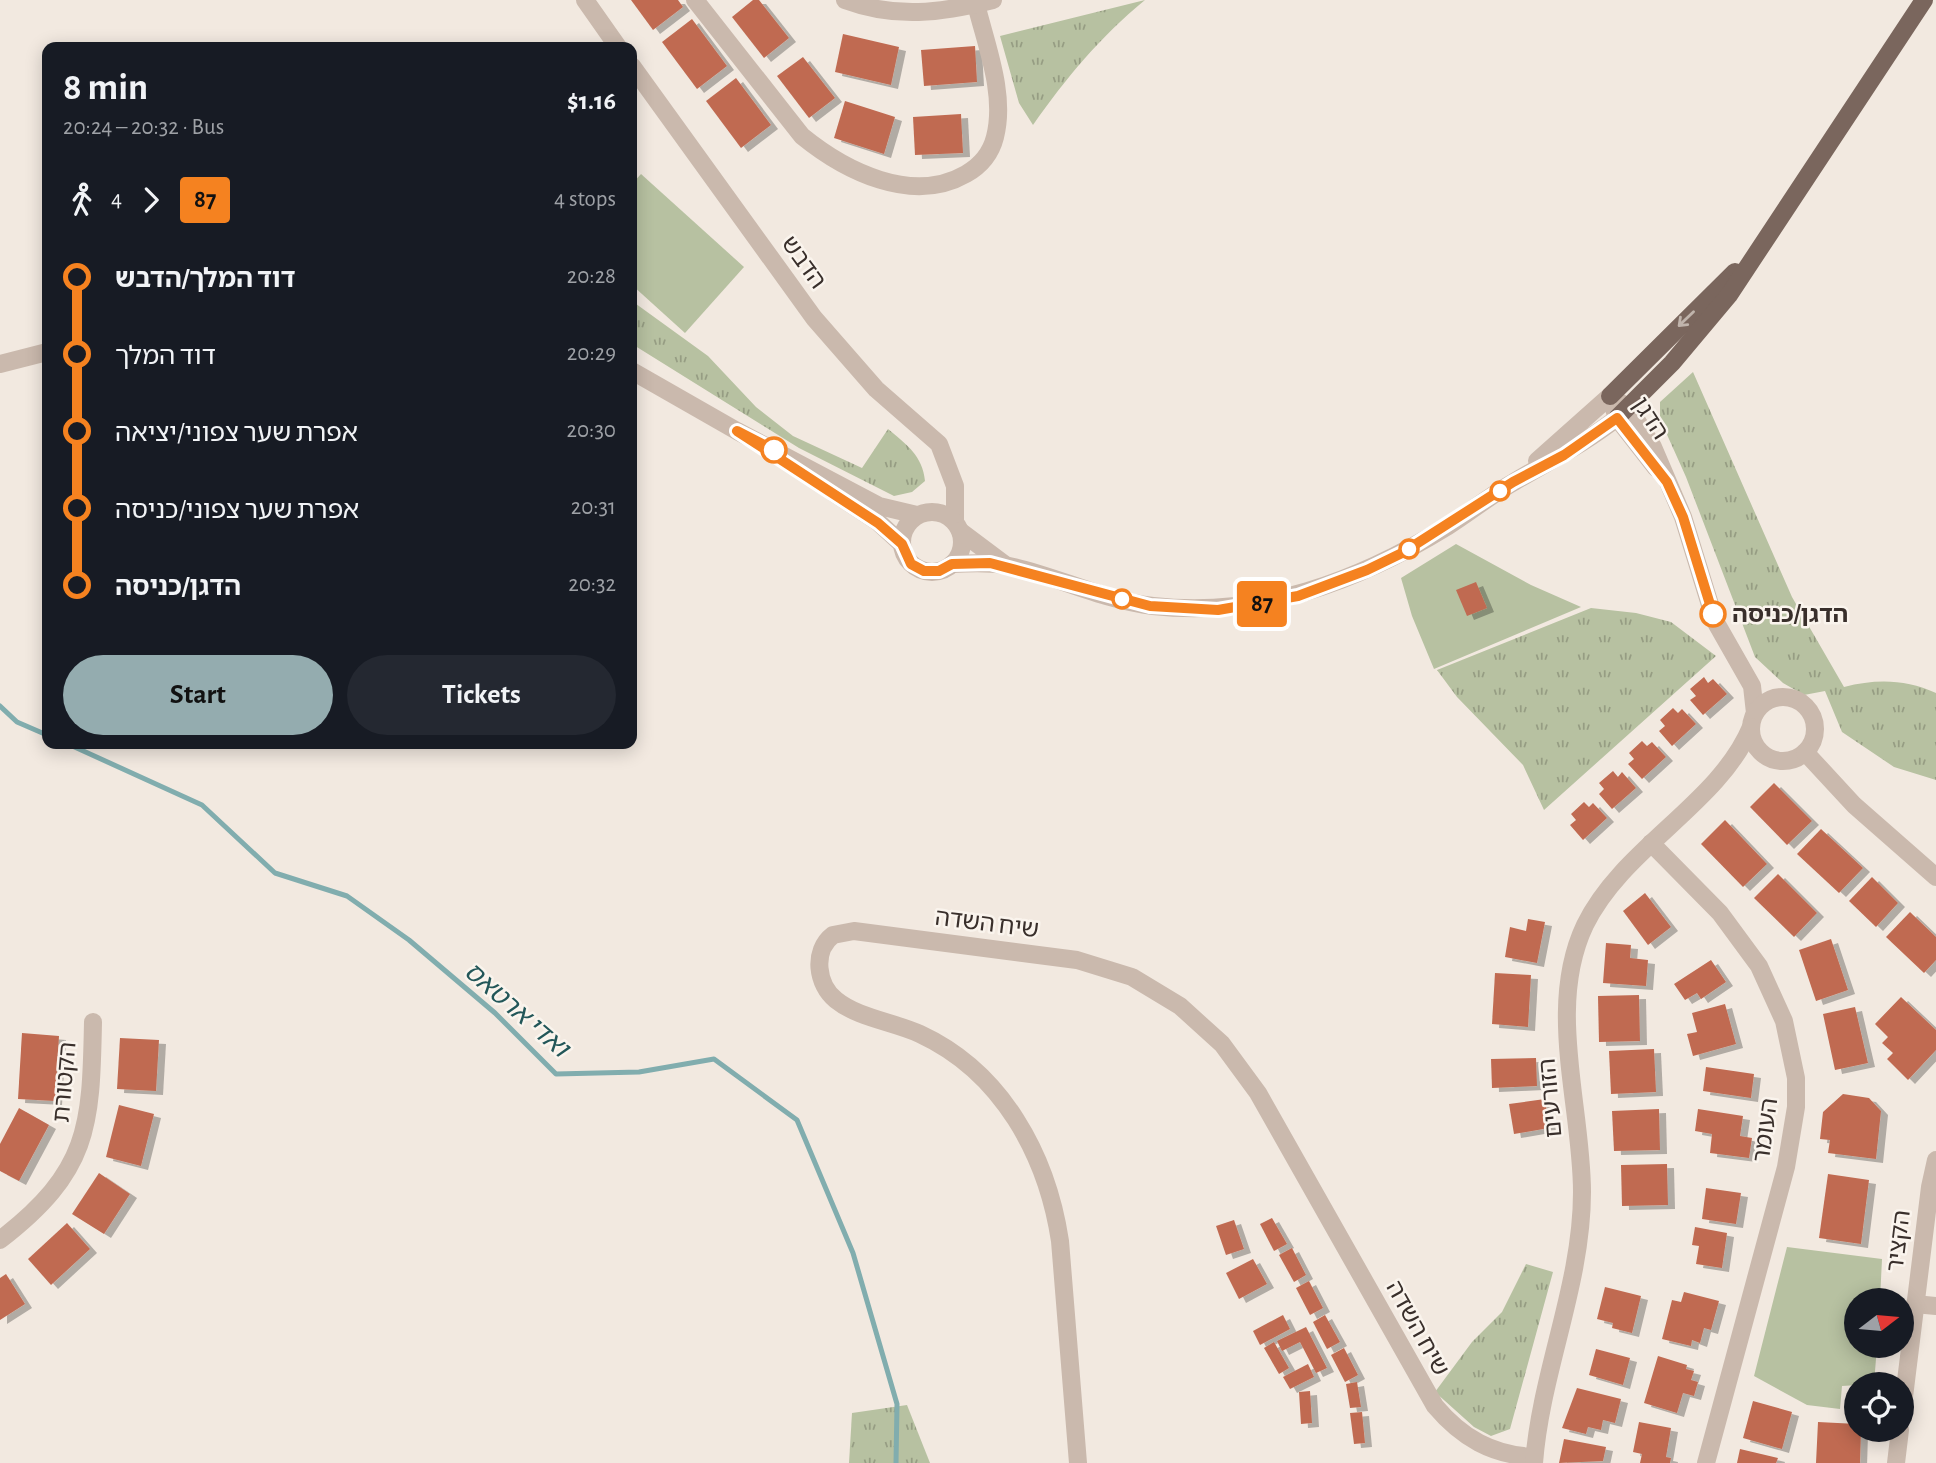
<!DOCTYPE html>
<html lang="en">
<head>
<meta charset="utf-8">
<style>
	:root { --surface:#171b24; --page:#242831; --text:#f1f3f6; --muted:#9ea1a6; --accent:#94acaf }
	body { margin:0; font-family:"Alegreya Sans","Noto Sans Hebrew",sans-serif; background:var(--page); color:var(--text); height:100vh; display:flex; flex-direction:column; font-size:26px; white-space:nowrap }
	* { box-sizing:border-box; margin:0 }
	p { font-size:23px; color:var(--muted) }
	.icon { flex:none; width:38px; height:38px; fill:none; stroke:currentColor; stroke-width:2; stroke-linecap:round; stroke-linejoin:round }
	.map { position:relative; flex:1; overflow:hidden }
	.panel { position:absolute; left:42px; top:42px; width:595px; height:707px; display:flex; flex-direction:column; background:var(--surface); border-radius:14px; box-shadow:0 4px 18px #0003 }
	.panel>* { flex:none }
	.badge { padding:0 14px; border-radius:5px; font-size:24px; line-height:46px }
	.needle { width:46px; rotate:74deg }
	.controls { position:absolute; left:1844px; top:1288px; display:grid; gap:14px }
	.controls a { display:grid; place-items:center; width:70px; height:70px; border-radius:50%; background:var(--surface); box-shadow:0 4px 18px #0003; font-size:35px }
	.map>.badge { position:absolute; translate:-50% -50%; box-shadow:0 0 0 4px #fff }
	.legs { display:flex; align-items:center; gap:10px; height:77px; padding:0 21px; font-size:23px }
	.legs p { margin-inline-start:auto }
	.overview { display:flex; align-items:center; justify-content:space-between; height:119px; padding:0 21px }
	h1 { font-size:38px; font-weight:600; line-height:52px }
	.button { display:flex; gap:14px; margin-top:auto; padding:14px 21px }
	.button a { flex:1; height:80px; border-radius:42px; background:var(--accent); color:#111; font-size:28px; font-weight:600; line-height:80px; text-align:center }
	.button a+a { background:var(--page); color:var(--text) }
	ul { padding:0 21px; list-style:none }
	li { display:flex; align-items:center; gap:24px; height:77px; font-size:26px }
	li i { display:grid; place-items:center; width:10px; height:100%; margin:0 9px; background:currentColor }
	li i::after { content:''; width:18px; height:18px; margin:-9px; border:5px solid; border-radius:50%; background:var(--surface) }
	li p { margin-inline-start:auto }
	li:first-child i { background:linear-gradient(#0000 50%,currentColor 0) }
	li:last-child i { background:linear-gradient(currentColor 50%,#0000 0) }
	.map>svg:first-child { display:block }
</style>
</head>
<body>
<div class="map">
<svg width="1936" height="1463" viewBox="0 0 1936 1463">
	<defs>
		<pattern id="park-tufts" width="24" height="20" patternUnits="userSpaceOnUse" patternTransform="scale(1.75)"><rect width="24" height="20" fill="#b7c1a1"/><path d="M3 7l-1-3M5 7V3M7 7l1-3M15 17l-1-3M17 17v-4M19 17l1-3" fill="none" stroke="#969d83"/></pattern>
		<filter id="shadow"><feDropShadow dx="7" dy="4" stdDeviation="0" flood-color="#0004"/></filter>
	</defs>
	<rect width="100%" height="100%" fill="#f2e9e0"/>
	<g fill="#b7c1a1">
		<polygon points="641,174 744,267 685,333 632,285 632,184"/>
		<polygon points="1456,544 1531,585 1581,607 1434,669 1412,616 1401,578"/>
		<polygon points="1787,1247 1882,1259 1880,1300 1857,1300 1857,1346 1877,1346 1874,1384 1842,1386 1840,1409 1807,1405 1754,1376"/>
	</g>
	<g fill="url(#park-tufts)">
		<path d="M1145 0C1100 37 1066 78 1033 125L1019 103 1000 36Z"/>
		<path d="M632 301 708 356 756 407 793 436 862 468 888 429C906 444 923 456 925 481L912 492 894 496 799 448 632 344Z"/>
		<path d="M1693 372 1792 597 1844 687C1876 679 1905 679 1936 693V780L1894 767 1842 732 1825 691 1804 695 1783 683 1755 657 1686 477 1660 419V402Z"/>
		<polygon points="1591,608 1636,613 1671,622 1716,656 1544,810 1523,765 1457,697 1437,670"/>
		<polygon points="1526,1264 1553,1272 1510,1429 1491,1436 1474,1427 1435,1392 1472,1342 1502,1312"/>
		<polygon points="907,1405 930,1463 849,1463 852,1413"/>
	</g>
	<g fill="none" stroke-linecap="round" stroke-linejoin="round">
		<g stroke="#81adae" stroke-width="5">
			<polyline points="0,706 17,722 47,735"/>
			<polyline points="68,744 202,805 275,873 347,896 409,940 495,1013 556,1074 639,1072 714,1059 797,1120 853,1253 897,1404 896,1463"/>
		</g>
	</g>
	<g fill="#c06a51" filter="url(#shadow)">
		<polygon points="631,0 678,0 683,7 653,30"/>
		<polygon points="753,0 759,0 789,38 764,58 732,17"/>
		<polygon points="692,19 727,66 697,89 662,42"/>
		<polygon points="843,34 899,47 891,85 835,72"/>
		<polygon points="975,46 977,82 924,86 921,50"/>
		<polygon points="803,57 835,98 809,118 777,76"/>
		<polygon points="736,78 771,125 741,148 706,101"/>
		<polygon points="845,101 895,117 884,154 834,138"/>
		<polygon points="961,114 963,153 915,155 913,117"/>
		<polygon points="1476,582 1487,608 1467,616 1456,590"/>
		<polygon points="1704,677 1708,683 1713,679 1727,694 1703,715 1690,700 1696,696 1690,689"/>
		<polygon points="1673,708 1678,713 1682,709 1696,724 1672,746 1659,731 1665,726 1660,720"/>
		<polygon points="1642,741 1647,746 1652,742 1666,757 1642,779 1628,764 1634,759 1629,753"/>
		<polygon points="1613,771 1618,777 1622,772 1636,788 1612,809 1599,794 1604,789 1599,783"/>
		<polygon points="1774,783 1812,821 1787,845 1750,807"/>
		<polygon points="1584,802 1589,807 1593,803 1607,818 1583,840 1570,825 1576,820 1571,814"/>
		<polygon points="1725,820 1767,864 1743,887 1701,844"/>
		<polygon points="1821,829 1863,868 1839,893 1797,854"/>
		<polygon points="1778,874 1817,913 1794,937 1754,898"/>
		<polygon points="1872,877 1898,903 1876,927 1849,901"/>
		<polygon points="1645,893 1671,927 1648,945 1623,911"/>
		<polygon points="1910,912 1936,937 1936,960 1924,973 1886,937"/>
		<polygon points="1528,919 1545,922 1537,963 1505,957 1510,927 1526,931"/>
		<polygon points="1831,939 1848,990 1816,1001 1799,950"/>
		<polygon points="1606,943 1631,945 1630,958 1648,960 1646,986 1603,983"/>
		<polygon points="1711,960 1726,982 1701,999 1697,993 1685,1000 1674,984"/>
		<polygon points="1495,973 1531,975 1528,1027 1492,1024"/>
		<polygon points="1639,995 1640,1041 1599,1042 1598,996"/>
		<polygon points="1901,997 1936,1030 1936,1050 1908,1080 1887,1059 1893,1053 1882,1043 1888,1037 1875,1024"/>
		<polygon points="1725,1004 1736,1044 1693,1056 1687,1034 1697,1032 1692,1013"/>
		<polygon points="1855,1007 1868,1063 1835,1070 1823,1014"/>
		<polygon points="22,1033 59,1036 55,1101 18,1099"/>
		<polygon points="120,1038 159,1040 156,1091 117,1089"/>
		<polygon points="1654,1049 1656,1092 1611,1094 1609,1051"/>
		<polygon points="1536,1058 1537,1086 1492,1088 1491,1059"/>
		<polygon points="1706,1067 1754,1074 1751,1098 1703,1091"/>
		<polygon points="1843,1094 1869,1098 1881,1111 1876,1159 1828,1153 1830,1140 1820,1139 1823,1112"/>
		<polygon points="1545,1099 1549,1128 1514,1134 1509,1104"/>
		<polygon points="119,1105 154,1114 141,1166 106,1157"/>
		<polygon points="19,1108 49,1125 19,1181 0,1171 0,1144"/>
		<polygon points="1659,1109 1660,1150 1614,1151 1612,1111"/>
		<polygon points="1698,1109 1743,1116 1740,1136 1752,1138 1749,1158 1710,1153 1712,1134 1695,1131"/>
		<polygon points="1667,1164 1668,1205 1622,1206 1621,1165"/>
		<polygon points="99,1173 130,1194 104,1234 72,1214"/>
		<polygon points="1828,1174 1869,1180 1861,1244 1819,1238"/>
		<polygon points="1706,1188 1741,1193 1736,1224 1702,1219"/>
		<polygon points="1272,1218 1287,1244 1274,1251 1260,1224"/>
		<polygon points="1234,1220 1244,1249 1226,1255 1216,1226"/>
		<polygon points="67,1223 90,1249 51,1285 28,1259"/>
		<polygon points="1695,1227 1727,1233 1722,1268 1696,1264 1699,1246 1692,1245"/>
		<polygon points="1292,1248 1306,1275 1294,1282 1279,1255"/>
		<polygon points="1253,1259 1267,1284 1239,1299 1226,1273"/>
		<polygon points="6,1274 25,1304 0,1320 0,1278"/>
		<polygon points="1309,1281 1323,1308 1310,1315 1296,1288"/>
		<polygon points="1605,1287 1641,1296 1632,1333 1612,1328 1613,1323 1597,1319"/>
		<polygon points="1684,1292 1719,1301 1711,1330 1704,1328 1700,1343 1692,1340 1691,1346 1662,1339 1672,1300 1681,1302"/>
		<polygon points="1283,1315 1290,1329 1260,1345 1253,1331"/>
		<polygon points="1325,1315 1340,1342 1327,1349 1313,1322"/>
		<polygon points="1306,1327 1327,1368 1316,1373 1300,1342 1282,1351 1277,1341"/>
		<polygon points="1274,1342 1289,1368 1279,1374 1264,1348"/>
		<polygon points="1344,1348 1358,1375 1345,1382 1331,1355"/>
		<polygon points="1596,1349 1630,1358 1623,1385 1589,1375"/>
		<polygon points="1658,1356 1687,1365 1686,1369 1694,1371 1691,1380 1698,1382 1694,1396 1683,1393 1677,1413 1644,1403"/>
		<polygon points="1308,1364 1314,1377 1290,1389 1283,1377"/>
		<polygon points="1357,1382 1361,1407 1350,1408 1346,1384"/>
		<polygon points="1577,1388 1621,1399 1615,1423 1603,1420 1601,1430 1588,1427 1586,1434 1562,1428"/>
		<polygon points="1310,1391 1312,1423 1301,1424 1299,1392"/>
		<polygon points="1851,1395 1857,1396 1857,1409 1849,1408"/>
		<polygon points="1753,1401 1792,1412 1782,1449 1743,1438"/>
		<polygon points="1362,1412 1365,1443 1354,1444 1350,1413"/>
		<polygon points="1639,1422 1671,1428 1666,1457 1671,1458 1670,1463 1640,1463 1642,1454 1633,1452"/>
		<polygon points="1818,1422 1857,1424 1857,1430 1861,1430 1860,1463 1816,1463"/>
		<polygon points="1564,1439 1606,1447 1603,1461 1559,1463"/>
		<polygon points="1740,1449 1778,1458 1776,1463 1737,1463"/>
	</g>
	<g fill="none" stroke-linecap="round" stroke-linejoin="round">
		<g stroke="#cab9ad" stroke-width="18">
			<polyline points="585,0 618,47"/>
			<path d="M695 0 802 136C845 171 912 205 966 174 980 166 991 153 995 137 1006 94 986 45 976 4"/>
			<path d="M845 0C896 19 941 13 993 0"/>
			<polyline points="632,66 814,318 876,389 939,444 955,486 955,522"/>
			<polyline points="0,364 47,352"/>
			<polyline points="632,371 737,431 879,506 917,515"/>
			<polyline points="1610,396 1629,408 1653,447 1683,517 1715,621 1752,686 1755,713"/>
			<polyline points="1614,409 1617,418 1656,468"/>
			<polyline points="1537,461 1610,396"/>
			<polyline points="834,493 878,522 902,544"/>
			<circle cx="932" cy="542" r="30"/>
			<polyline points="960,531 1004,564"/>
			<path d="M952 564C969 563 987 562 1005 565 1055 575 1101 600 1153 606 1260 618 1357 582 1448 526 1470 512 1491 495 1514 482 1549 461 1584 444 1617 418"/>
			<circle cx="1783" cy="729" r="32"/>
			<polyline points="1805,752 1854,805 1936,877"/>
			<polyline points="1651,843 1720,913 1759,966 1784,1021 1796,1078 1796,1107 1786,1167 1706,1463"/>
			<path d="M0 1240C89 1171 91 1128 93 1022"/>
			<polyline points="1915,1304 1936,1306"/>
			<polyline points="1902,1413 1930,1187 1936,1160"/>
			<path d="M1078 1463 1060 1241C1047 1155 1002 1072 920 1034 894 1022 858 1018 836 1000 817 985 812 951 833 935L854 931 1077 960 1132 977 1180 1006 1222 1044 1258 1093 1435 1406C1462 1438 1492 1455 1534 1457"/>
			<path d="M1534 1463C1541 1371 1582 1285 1582 1192 1582 1106 1546 1007 1585 925 1623 847 1719 804 1751 727"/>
			<polyline points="1896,1463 1900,1430"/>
		</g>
		<g stroke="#7a665d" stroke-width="18">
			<polyline points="1610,396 1735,272"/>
			<polyline points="1617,418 1672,363 1729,295 1924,0"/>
		</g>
	</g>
	<defs><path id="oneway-shaft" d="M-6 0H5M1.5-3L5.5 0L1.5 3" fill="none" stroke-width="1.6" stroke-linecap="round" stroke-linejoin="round" transform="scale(1.75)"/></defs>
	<use stroke="#c0b4ac" href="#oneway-shaft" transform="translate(1686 319) rotate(136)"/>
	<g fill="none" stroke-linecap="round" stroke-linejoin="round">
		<defs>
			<polyline id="line-1" points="774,450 737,431 878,523 902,544 911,564 924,571 939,571 952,564 990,563 1150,606 1218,610 1298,596 1367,570 1402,553 1513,482 1564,455 1617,418 1667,482 1683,517 1713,614"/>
		</defs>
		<use href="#line-1" stroke="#fff" stroke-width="16"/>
		<use href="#line-1" stroke="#f58220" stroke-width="10"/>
	</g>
	<g fill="#fff" stroke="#f58220" stroke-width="3.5">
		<circle cx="774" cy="450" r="12"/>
		<circle cx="1500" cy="491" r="9"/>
		<circle cx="1409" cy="549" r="9"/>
		<circle cx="1122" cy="599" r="9"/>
		<circle cx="1713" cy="614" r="12"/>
	</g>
	<g text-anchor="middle" stroke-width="5" stroke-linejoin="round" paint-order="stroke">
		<g font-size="24" fill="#392f2b" stroke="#faf4ed">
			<text transform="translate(804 262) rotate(54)" y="8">הדבש</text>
			<text transform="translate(1651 418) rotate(57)" y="8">הדגן</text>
			<text transform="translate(987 923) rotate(7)" y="8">שיח השדה</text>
			<text transform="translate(64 1082) rotate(-85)" y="8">הקטורת</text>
			<text transform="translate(1550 1098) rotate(-95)" y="8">הזורעים</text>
			<text transform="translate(1765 1130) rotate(-82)" y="8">העומר</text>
			<text transform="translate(1898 1241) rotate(-83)" y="8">הקציר</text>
			<text transform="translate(1418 1328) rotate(61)" y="8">שיח השדה</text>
		</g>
		<g font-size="24" font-weight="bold" fill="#392f2b" stroke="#faf4ed" text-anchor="start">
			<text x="1732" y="622">הדגן/כניסה</text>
		</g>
		<g font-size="26" font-style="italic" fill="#225658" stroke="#faf4ed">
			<text transform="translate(517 1009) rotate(41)" y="9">ואדי ארטאס</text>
		</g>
	</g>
</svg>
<div class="controls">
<a><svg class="needle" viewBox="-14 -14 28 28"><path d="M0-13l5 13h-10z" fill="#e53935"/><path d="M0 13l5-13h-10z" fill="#9ea1a6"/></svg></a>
<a><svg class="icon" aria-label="locate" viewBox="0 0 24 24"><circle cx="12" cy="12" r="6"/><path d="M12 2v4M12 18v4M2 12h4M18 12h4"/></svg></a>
</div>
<b class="badge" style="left:1262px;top:604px;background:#f58220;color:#111">87</b>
<section class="panel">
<div class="overview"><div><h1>8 min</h1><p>20:24 – 20:32 · Bus</p></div><b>$1.16</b></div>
<div class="legs"><svg class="icon" aria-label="walk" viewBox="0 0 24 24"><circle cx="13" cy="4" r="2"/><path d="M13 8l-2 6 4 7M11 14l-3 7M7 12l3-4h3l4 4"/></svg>4<svg class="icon" aria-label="forward" viewBox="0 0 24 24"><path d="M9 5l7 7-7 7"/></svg><b class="badge" style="background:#f58220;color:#111">87</b><p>4 stops</p></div>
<ul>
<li><i style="color:#f58220"></i><b>דוד המלך/הדבש</b><p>20:28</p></li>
<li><i style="color:#f58220"></i><span>דוד המלך</span><p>20:29</p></li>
<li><i style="color:#f58220"></i><span>אפרת שער צפוני/יציאה</span><p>20:30</p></li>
<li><i style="color:#f58220"></i><span>אפרת שער צפוני/כניסה</span><p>20:31</p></li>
<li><i style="color:#f58220"></i><b>הדגן/כניסה</b><p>20:32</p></li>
</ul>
<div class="button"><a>Start</a><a>Tickets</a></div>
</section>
</div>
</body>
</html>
